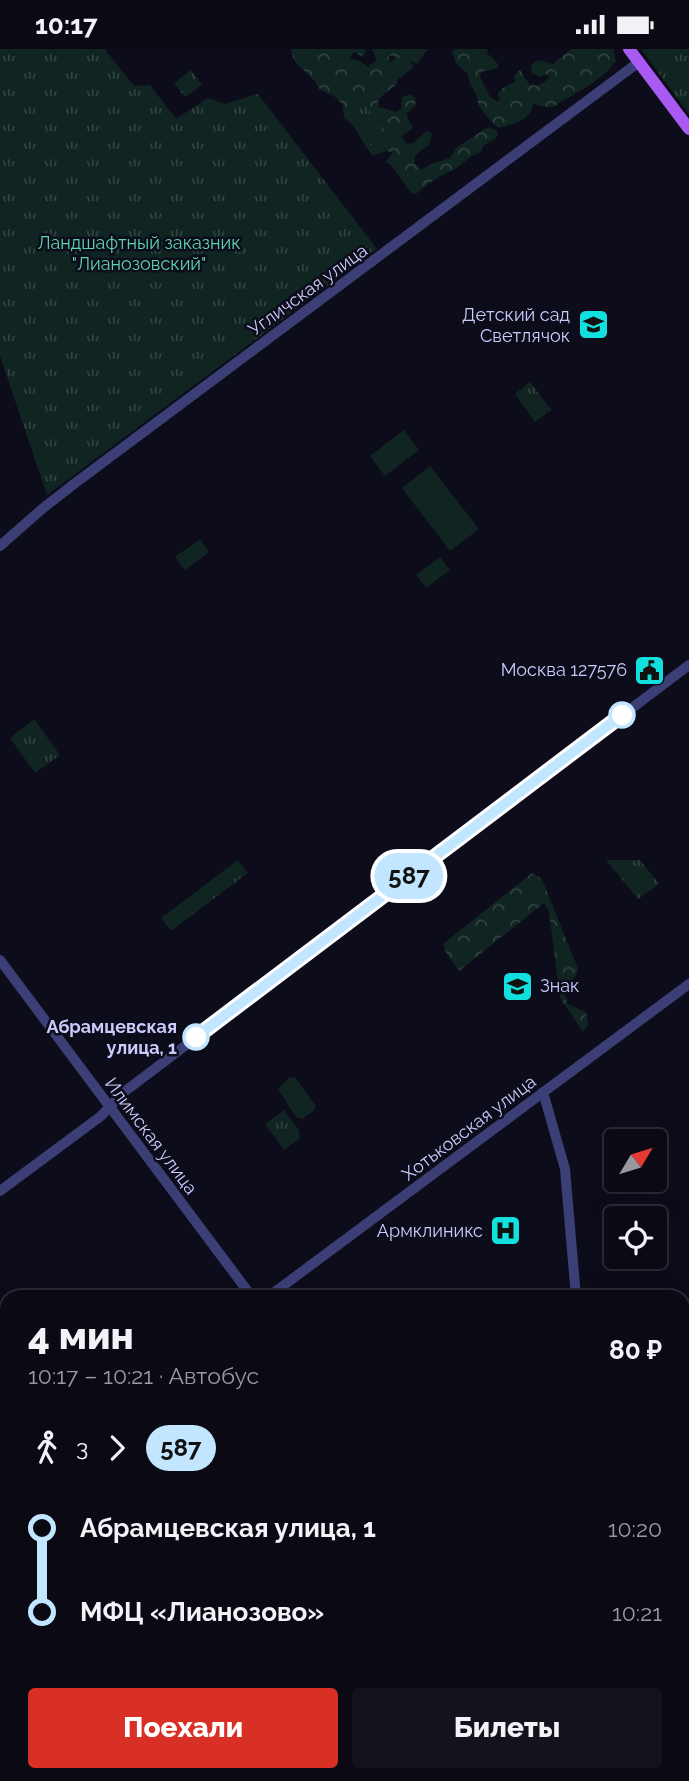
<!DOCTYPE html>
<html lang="ru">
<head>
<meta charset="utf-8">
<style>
	:root { --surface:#0a0914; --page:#13121d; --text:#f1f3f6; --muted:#999aa0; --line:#2a2a34; --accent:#d93025 }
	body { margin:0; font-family:Raleway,sans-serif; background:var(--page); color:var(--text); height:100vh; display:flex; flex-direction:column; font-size:26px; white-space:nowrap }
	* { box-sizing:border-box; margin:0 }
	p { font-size:23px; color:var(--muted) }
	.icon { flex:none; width:38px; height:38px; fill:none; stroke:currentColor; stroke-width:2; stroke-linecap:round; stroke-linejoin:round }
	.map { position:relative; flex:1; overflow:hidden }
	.sheet { position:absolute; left:0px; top:1241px; width:690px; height:492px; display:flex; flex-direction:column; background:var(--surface); border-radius:21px 21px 0 0; box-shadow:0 7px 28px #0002,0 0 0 2px var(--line) }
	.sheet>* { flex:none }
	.badge { padding:0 14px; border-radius:23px; font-size:24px; line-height:46px }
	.needle { width:46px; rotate:52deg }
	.buttons { position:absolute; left:604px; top:1080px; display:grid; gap:14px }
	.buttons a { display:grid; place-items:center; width:63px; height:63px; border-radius:7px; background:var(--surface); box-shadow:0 7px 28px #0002,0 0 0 2px var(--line); font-size:35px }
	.map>.badge { position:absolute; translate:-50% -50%; box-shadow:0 0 0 4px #fff }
	.legs { display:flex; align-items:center; gap:10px; height:77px; padding:0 28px; font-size:23px }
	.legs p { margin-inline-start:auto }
	.summary { display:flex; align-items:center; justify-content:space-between; height:119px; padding:0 28px }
	h1 { font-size:38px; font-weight:800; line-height:52px }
	.action { display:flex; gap:14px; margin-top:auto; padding:14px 28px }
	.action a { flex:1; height:80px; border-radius:7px; background:var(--accent); color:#fff; font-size:28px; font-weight:800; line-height:80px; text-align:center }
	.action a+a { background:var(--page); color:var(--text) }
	ul { padding:0 28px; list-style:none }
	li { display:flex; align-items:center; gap:24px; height:84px; font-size:26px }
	li i { display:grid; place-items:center; width:10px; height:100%; margin:0 9px; background:currentColor }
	li i::after { content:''; width:18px; height:18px; margin:-9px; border:5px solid; border-radius:50%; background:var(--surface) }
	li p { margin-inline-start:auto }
	li:first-child i { background:linear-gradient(#0000 50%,currentColor 0) }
	li:last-child i { background:linear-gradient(currentColor 50%,#0000 0) }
	.status { display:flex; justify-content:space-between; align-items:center; height:49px; padding:0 35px; background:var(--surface); direction:ltr }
	.status svg { height:19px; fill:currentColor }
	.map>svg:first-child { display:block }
</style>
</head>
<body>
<div class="status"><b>10:17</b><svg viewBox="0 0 49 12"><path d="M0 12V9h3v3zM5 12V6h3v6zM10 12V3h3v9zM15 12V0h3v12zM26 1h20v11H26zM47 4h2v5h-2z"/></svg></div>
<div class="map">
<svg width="689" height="1732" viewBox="0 0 689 1732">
	<defs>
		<pattern id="forest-crowns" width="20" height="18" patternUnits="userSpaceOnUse" patternTransform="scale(1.75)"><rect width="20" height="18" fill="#102421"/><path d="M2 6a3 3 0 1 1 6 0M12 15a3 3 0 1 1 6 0" fill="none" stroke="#314242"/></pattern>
		<pattern id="park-tufts" width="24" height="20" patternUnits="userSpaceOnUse" patternTransform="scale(1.75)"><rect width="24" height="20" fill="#102421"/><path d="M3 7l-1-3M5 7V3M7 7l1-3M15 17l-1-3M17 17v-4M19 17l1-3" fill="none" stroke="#314242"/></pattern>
	</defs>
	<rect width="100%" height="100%" fill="#0d0c1b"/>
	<g fill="#102421">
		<polygon points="403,3 414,18 388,38 377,23"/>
		<polygon points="404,381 419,401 385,427 370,407"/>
		<polygon points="430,417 479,480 450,502 402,439"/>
		<polygon points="200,490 209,503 185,521 175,508"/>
		<polygon points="440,508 450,521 426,539 416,526"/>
		<polygon points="295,1028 316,1057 313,1062 302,1070 296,1068 278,1040 289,1029"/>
	</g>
	<g fill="url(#forest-crowns)">
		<path d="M291 0H366L365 5 361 7 355 3 351 6 350 10 360 12 368 18 377 11 372 0H428L417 15 409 12 405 5 401 10 389 6V15L383 21 382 24 386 28 396 30 398 34 383 46 378 52 379 58 396 63 401 60 402 48 411 45 416 50 415 57 406 65 413 79 401 88 407 95 413 94 427 82 432 85 429 96 415 106V115L422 121 430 115 450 109 456 99 488 78 496 81 498 85 496 89 483 97 481 103C466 108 465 115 453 121 442 126 425 136 416 145L411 144 391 116 385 113 392 105 391 103 386 102 373 107C362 95 357 76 344 69L343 56 334 47 320 41C314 25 292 18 291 0Z"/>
		<path d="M454 0H488L487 4 498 15V19L481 23 480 28 490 48 498 53 500 49 497 45 503 39 515 33 514 26 520 21 529 35 538 37 550 29 546 25 540 28 532 24 531 16 538 11 553 15 571 0H613L616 12C600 34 574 44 552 59L533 55C531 73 513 74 499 79L493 75 478 56C479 44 468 37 468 25L456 14 452 4Z"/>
		<polygon points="532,824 542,830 578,920 575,928 562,938 568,955 586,963 588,976 583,983 560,949 549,863 544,854 459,922 446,904 443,895"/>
	</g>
	<g fill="url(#park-tufts)">
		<polygon points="0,0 107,0 106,2 134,37 150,36 176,70 208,49 225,55 258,45 377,200 47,446 0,307"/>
		<polygon points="641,0 689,0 689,65"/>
		<polygon points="191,21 202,36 185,48 174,34"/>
		<polygon points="365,56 387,85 371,97 349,68"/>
		<polygon points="530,333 551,361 535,373 515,345"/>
		<polygon points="34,670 60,706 35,724 10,689"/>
		<polygon points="238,811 248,824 171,882 161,869"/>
		<polygon points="606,811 640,811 659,835 638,850"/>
		<polygon points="284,1061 299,1081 300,1089 284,1101 265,1075"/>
	</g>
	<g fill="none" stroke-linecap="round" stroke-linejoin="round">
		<g stroke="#3b3f76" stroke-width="10">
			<polyline points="0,497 42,460 74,435 639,13"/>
			<polyline points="0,911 252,1248"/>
			<polyline points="543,1043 565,1120 576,1248"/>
			<polyline points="0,1142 101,1067 124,1043 689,616"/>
			<polyline points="268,1248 689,935"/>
			<polyline points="682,1270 689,1265"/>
			<polyline points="686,1592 689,1590"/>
			<polyline points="384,1726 386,1732"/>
		</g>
		<polyline stroke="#a95af2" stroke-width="12" points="629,0 689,80"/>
	</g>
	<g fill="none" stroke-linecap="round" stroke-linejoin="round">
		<defs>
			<polyline id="line-1" points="196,988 622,666"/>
		</defs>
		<use href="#line-1" stroke="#fff" stroke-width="16"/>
		<use href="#line-1" stroke="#c2e6ff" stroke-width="10"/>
	</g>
	<defs>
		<symbol id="school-square" viewBox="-11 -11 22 22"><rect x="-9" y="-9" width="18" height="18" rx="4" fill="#11e0de" stroke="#0d0c1b"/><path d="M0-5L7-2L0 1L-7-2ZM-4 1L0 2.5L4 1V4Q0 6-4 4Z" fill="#111"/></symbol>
		<symbol id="civic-square" viewBox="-11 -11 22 22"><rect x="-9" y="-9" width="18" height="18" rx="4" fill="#11e0de" stroke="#0d0c1b"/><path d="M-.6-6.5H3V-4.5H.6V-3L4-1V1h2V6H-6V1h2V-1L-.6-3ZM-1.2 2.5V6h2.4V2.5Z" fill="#111"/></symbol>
		<symbol id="hospital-square" viewBox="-11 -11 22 22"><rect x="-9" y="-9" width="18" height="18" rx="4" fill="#11e0de" stroke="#0d0c1b"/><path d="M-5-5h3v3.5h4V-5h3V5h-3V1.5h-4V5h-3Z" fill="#111"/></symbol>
	</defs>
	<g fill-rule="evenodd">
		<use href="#school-square" x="576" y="258" width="35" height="35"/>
		<use href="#civic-square" x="632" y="604" width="35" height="35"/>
		<use href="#school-square" x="500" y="920" width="35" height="35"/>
		<use href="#hospital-square" x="488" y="1164" width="35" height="35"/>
	</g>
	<g fill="#fff" stroke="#c2e6ff" stroke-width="3.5">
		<circle cx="622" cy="666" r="12"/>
		<circle cx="196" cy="988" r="12"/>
	</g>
	<g text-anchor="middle" stroke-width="5" stroke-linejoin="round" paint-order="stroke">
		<g font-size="18" fill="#5dd4a9" stroke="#0d0c1b">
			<text x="139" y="200">Ландшафтный заказник<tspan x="139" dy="21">"Лианозовский"</tspan></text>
		</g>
		<g font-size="18" fill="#cacafb" stroke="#0d0c1b">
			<text transform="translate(308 241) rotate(-36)" y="6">Угличская улица</text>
			<text transform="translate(469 1079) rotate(-37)" y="6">Хотьковская улица</text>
			<text transform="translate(151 1087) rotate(53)" y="6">Илимская улица</text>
		</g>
		<g font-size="18" fill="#cacafb" stroke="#0d0c1b" text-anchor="end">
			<text x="570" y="272">Детский сад<tspan x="570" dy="21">Светлячок</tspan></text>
			<text x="627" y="627">Москва 127576</text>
			<text x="540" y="943" text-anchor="start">Знак</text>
			<text x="483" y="1188">Армклиникс</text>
		</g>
		<g font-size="18" font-weight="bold" fill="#cacafb" stroke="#0d0c1b" text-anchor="end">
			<text x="177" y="984">Абрамцевская<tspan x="177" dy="21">улица, 1</tspan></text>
		</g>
	</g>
</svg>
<div class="buttons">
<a><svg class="needle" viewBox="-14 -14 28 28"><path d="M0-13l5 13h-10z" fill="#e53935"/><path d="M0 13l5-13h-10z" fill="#999aa0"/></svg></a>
<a><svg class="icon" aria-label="locate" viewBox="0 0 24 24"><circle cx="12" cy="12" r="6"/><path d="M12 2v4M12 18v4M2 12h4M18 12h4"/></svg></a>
</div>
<b class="badge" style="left:409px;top:827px;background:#c2e6ff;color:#111">587</b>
<section class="sheet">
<div class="summary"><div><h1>4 мин</h1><p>10:17 – 10:21 · Автобус</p></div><b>80 ₽</b></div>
<div class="legs"><svg class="icon" aria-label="walk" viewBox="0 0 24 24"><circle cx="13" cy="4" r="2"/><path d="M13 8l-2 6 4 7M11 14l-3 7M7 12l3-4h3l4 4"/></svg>3<svg class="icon" aria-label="forward" viewBox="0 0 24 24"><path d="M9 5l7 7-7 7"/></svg><b class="badge" style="background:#c2e6ff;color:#111">587</b></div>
<ul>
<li><i style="color:#c2e6ff"></i><b>Абрамцевская улица, 1</b><p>10:20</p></li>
<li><i style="color:#c2e6ff"></i><b>МФЦ «Лианозово»</b><p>10:21</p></li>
</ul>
<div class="action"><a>Поехали</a><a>Билеты</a></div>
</section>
</div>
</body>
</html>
